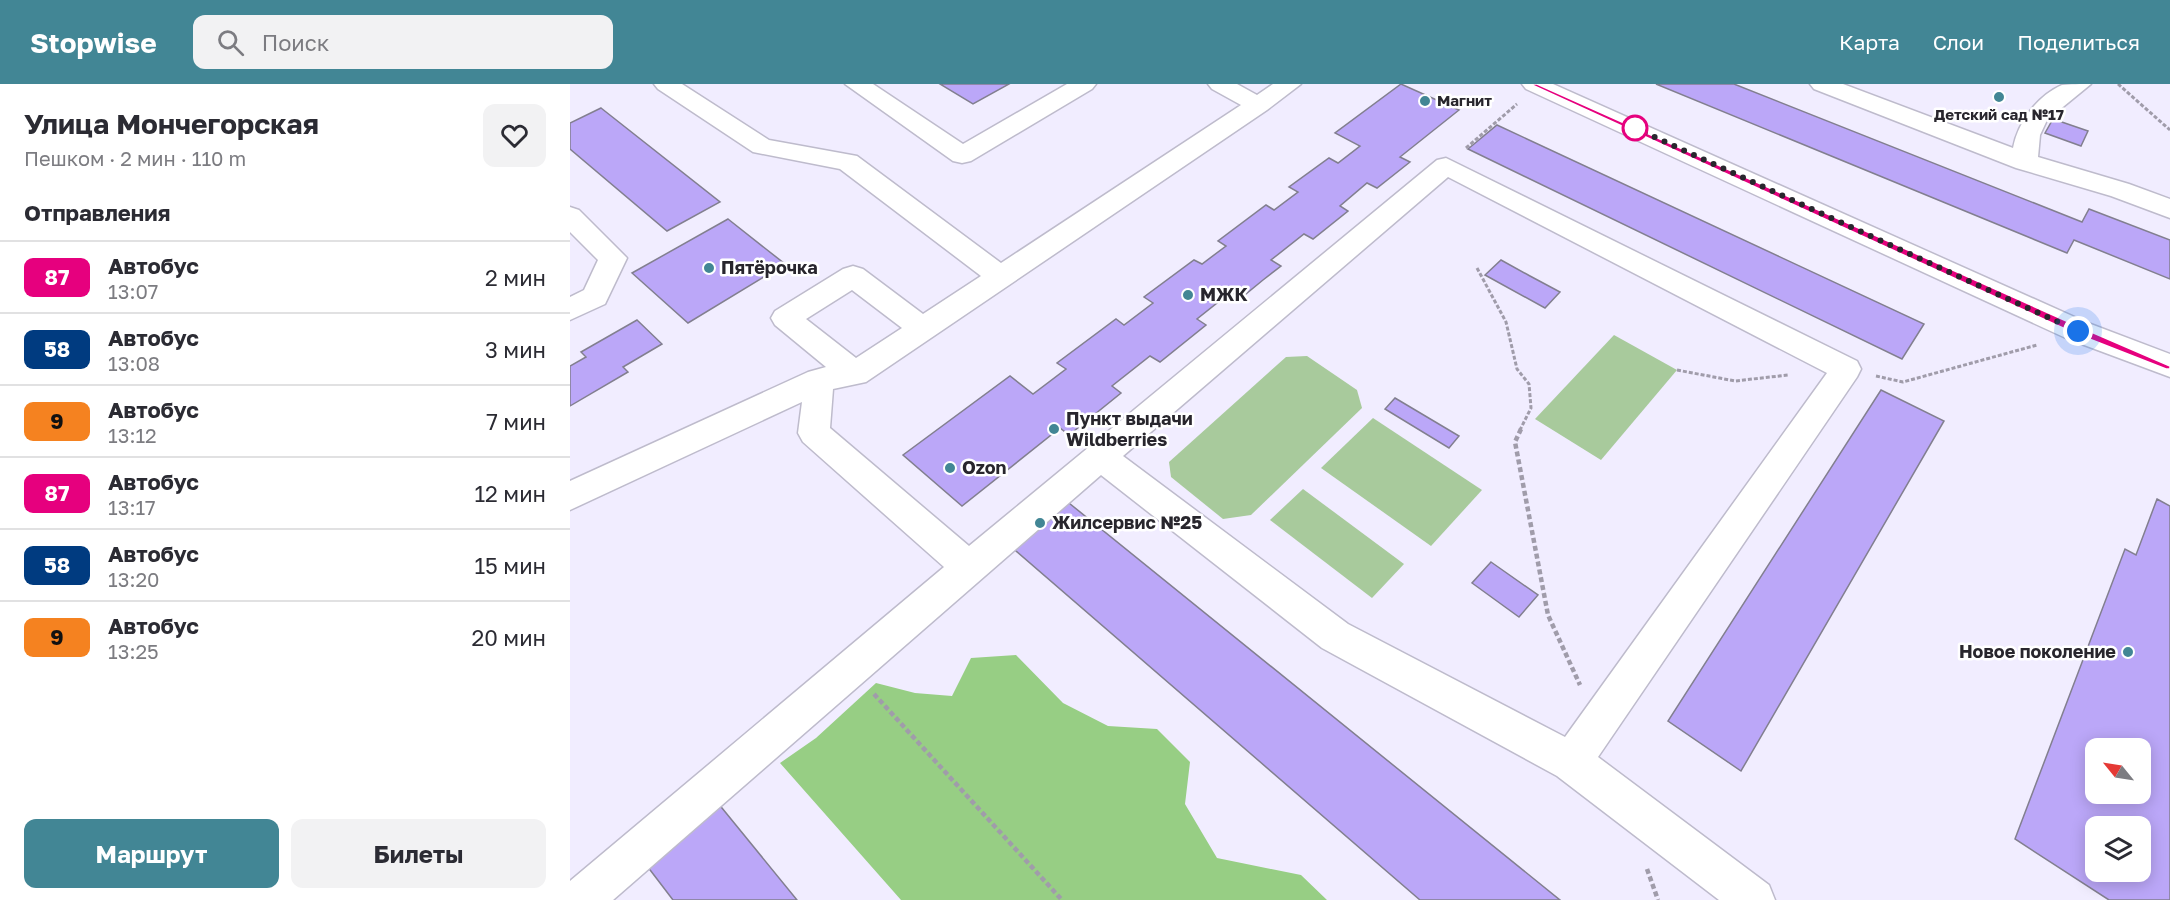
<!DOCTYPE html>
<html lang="ru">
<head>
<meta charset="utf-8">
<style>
	:root { --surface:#fff; --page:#f2f2f3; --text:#2b2b33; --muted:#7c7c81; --line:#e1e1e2; --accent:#428695 }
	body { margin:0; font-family:"Golos Text",sans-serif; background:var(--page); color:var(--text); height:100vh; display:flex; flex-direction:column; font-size:22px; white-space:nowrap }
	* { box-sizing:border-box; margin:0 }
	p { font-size:20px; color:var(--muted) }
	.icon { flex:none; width:33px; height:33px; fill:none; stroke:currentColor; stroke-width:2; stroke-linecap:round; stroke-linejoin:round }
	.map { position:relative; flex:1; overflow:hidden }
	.side { display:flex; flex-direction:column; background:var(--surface); width:570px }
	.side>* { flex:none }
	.badge { padding:0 12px; border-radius:9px; font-size:21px; line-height:39px }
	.needle { width:39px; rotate:300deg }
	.tools { position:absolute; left:1515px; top:654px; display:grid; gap:12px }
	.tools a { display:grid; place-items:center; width:66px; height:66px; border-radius:12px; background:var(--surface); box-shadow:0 3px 15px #0003; font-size:30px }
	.you { position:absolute; width:30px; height:30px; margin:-15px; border:4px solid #fff; border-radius:50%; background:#1a73e8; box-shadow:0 0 0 9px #1a73e833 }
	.map>.badge { position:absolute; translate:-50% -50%; box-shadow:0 0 0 3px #fff }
	h2 { padding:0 24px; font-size:22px; line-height:54px }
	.round { display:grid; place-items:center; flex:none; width:63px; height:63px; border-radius:12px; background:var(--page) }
	.summary { display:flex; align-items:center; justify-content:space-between; height:102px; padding:0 24px }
	h1 { font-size:28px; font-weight:700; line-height:45px }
	.primary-button { display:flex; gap:12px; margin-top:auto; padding:12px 24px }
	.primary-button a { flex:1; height:69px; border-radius:12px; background:var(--accent); color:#fff; font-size:24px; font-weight:700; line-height:69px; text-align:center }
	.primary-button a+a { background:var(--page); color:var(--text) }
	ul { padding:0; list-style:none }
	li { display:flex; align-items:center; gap:18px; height:72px; padding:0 24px; border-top:2px solid var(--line) }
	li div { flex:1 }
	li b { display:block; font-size:22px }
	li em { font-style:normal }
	li .badge { min-width:66px; font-weight:700; text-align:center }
	header { display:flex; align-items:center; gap:36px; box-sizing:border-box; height:84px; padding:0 30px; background:var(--accent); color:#fff }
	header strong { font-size:28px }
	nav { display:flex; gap:33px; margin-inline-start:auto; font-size:21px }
	.search { width:420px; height:54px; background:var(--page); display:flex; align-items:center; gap:15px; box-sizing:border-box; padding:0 21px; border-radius:12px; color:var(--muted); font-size:22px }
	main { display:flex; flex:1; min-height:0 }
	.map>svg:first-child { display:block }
</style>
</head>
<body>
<header>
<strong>Stopwise</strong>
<div class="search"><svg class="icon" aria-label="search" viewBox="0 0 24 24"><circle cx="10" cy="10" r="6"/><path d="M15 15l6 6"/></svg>Поиск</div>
<nav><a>Карта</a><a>Слои</a><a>Поделиться</a></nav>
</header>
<main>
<section class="side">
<div class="summary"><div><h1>Улица Мончегорская</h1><p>Пешком · 2 мин · 110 m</p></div><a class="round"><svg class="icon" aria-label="heart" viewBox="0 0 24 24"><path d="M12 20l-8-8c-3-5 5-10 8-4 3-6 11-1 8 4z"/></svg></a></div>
<h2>Отправления</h2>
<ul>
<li><span class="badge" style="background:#e6007e;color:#fff">87</span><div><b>Автобус</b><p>13:07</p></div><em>2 мин</em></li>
<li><span class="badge" style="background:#003b80;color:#fff">58</span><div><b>Автобус</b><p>13:08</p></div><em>3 мин</em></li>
<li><span class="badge" style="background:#f58220;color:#111">9</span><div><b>Автобус</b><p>13:12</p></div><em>7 мин</em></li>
<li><span class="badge" style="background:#e6007e;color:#fff">87</span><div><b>Автобус</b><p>13:17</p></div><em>12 мин</em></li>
<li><span class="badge" style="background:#003b80;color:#fff">58</span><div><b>Автобус</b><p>13:20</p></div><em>15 мин</em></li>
<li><span class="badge" style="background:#f58220;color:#111">9</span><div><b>Автобус</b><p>13:25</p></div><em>20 мин</em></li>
</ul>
<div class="primary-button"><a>Маршрут</a><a>Билеты</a></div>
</section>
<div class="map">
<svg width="1600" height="816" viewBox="0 0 1600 816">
	<rect width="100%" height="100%" fill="#f1edff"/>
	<g fill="#a8ca9c">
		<polygon points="1044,251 1107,286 1031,376 965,335"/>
		<polygon points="737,272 787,306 792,324 681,431 653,435 601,393 599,378 716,273"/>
		<polygon points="803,334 912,406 861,462 751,384"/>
		<polygon points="733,405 834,480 802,514 700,436"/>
	</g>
	<polygon fill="#97ce84" points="446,571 493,619 538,642 587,645 620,678 615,720 647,774 731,791 757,816 331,816 210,679 246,654 306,599 345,609 382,612 401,574"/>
	<g fill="#bba7f8" stroke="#827f8f" stroke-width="1.5" fill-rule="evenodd">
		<polygon points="370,0 439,0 403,20"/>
		<polygon points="831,0 889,26 830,73 840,78 807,104 797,99 770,122 778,127 743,155 734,150 701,176 711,182 693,196 671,214 661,208 627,235 636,241 590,278 580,272 542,302 551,309 499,351 490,344 392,422 333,371 440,292 463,310 496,285 487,279 546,235 554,241 583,219 574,213 624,176 632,180 656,162 648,157 696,121 704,126 728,108 719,103 759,74 768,79 790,62 765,49"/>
		<polygon points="1086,0 1164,0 1512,138 1519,125 1600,156 1600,195 1504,156 1497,169"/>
		<polygon points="31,24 150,118 97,147 0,65 0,39"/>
		<polygon points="1483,35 1518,47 1511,62 1475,49"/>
		<polygon points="927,41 1354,240 1332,275 898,65"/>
		<polygon points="158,135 215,180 118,239 62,189"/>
		<polygon points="931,176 960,192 990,208 975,224 915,191"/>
		<polygon points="67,236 92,260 53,283 58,288 0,322 0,282 16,273 11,268"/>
		<polygon points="1311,306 1374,337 1171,687 1098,637"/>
		<polygon points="825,314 889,352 879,364 815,325"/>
		<polygon points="494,415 990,816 850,816 439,461"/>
		<path d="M1587 415 1600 422V816H1539L1445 755 1555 465 1566 471ZM1526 664H1570V710H1526ZM1526 742H1570V788H1526Z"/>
		<polygon points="921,478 968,511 949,533 902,499"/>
		<polygon points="143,713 227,816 103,816 71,774"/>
	</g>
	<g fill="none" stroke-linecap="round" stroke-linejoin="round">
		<defs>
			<g id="minor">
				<path d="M84 0H112L199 56 287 72 431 179 671 21 642 5 638 0H667L687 11 703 0H731L697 26 296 298 263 305 260 344 399 462 867 76 876 74 1287 277 1291 285 1287 293 1028 673 1199 801 1205 816H1149L987 692 752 564 531 391 43 816H0V797L374 483 233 358 228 349 232 318 0 426V397L238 288 256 283 205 241 201 234 205 227 273 185 283 182 293 185 353 230 411 192 270 85 183 68 88 5ZM878 93 1257 289 995 653 778 540 553 372ZM282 206 332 244 286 274 236 235Z"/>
				<polygon points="275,0 303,0 393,60 497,0 526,0 522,5 401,77 392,79 383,77"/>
				<polygon points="952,0 983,0 1518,239 1600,270 1600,293 1498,255 956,5"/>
				<path d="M1240 0H1273L1443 64C1448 38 1467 12 1492 1 1499 0 1512 0 1521 0L1477 36 1470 51 1468 73 1559 100 1600 115V134L1541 112 1446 84 1244 5Z"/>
				<polygon points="0,123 9,126 57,174 35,220 0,236 0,213 14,206 28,176 0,148"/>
			</g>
		</defs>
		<use href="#minor" stroke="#bebbcc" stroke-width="3"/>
		<g stroke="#a09caa" stroke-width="3" stroke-dasharray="4 2" stroke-linecap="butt">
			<polyline points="1548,0 1600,46"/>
			<polyline points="896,64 947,20"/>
			<polyline points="907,184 936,238 947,285 959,300 961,324 950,346"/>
			<polyline points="1107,286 1165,297 1218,291"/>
			<polyline points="1306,292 1333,298 1467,261"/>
		</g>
		<g stroke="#a09caa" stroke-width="4.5" stroke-dasharray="5 3" stroke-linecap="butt">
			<polyline points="951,345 945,358 978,531 1010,601"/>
			<polyline points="304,610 492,816"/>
			<polyline points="1077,785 1088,816"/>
		</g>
		<use href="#minor" fill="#fff" fill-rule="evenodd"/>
	</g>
	<polygon fill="#e6007e" stroke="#fff" stroke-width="1.5" points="960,0 967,0 1512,244 1600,282 1600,285 1596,285 1504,249"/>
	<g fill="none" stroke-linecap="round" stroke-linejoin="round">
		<polyline stroke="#28262d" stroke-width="6" stroke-dasharray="0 10.8" points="1065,44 1508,247"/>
	</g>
	<g fill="#428695" stroke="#fff" stroke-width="2">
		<circle cx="1429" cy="13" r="6"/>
		<circle cx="855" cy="17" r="6"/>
		<circle cx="139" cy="184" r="6"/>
		<circle cx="618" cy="211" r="6"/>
		<circle cx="484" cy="345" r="6"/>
		<circle cx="380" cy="384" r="6"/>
		<circle cx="470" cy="439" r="6"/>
		<circle cx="1558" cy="568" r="6"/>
	</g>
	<circle fill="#fff" stroke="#e6007e" stroke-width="3" cx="1065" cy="44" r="12"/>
	<g text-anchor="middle" stroke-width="5" stroke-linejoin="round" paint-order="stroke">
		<g font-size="15" font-weight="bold" fill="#28262d" stroke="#fff" text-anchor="start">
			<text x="867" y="22">Магнит</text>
			<text x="1429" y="36" text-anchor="middle">Детский сад №17</text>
		</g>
		<g font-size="18" font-weight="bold" fill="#28262d" stroke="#fff" text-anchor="start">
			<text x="151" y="190">Пятёрочка</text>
			<text x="630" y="217">МЖК</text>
			<text x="496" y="341">Пункт выдачи<tspan x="496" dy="21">Wildberries</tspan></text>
			<text x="392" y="390">Ozon</text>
			<text x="482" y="445">Жилсервис №25</text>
			<text x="1546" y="574" text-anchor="end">Новое поколение</text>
		</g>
	</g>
</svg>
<div class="tools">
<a><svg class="needle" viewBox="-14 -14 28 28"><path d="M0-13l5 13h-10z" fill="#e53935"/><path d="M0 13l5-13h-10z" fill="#7c7c81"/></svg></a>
<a><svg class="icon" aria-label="layers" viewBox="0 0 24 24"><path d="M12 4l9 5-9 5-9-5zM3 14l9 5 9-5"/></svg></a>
</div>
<div class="you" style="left:1508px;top:247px"></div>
</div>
</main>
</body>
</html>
